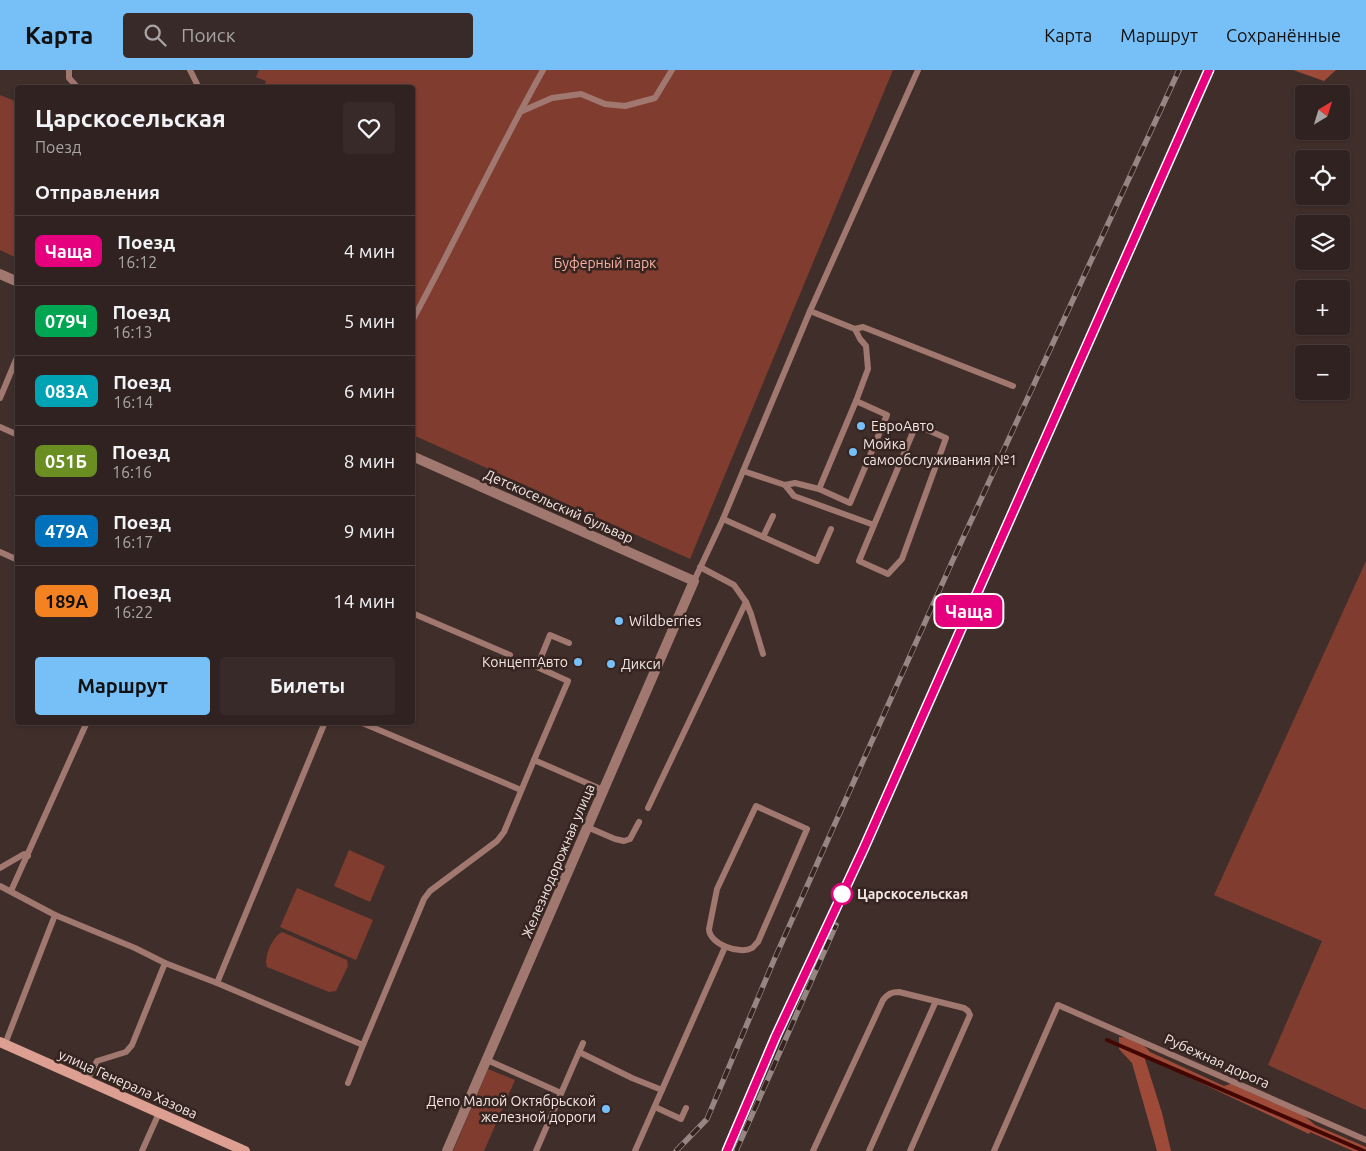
<!DOCTYPE html>
<html lang="ru">
<head>
<meta charset="utf-8">
<style>
	:root { --surface:#302220; --page:#382a29; --text:#f1f3f6; --muted:#a8a4a5; --line:#4b3f3e; --accent:#77bff7 }
	body { margin:0; font-family:Ubuntu,sans-serif; background:var(--page); color:var(--text); height:100vh; display:flex; flex-direction:column; font-size:19px; white-space:nowrap }
	* { box-sizing:border-box; margin:0 }
	p { font-size:16px; color:var(--muted) }
	.icon { flex:none; width:28px; height:28px; fill:none; stroke:currentColor; stroke-width:2; stroke-linecap:round; stroke-linejoin:round }
	.map { position:relative; flex:1; overflow:hidden }
	.panel { position:absolute; left:15px; top:15px; width:400px; height:640px; display:flex; flex-direction:column; background:var(--surface); border-radius:5px; box-shadow:0 1px 4px #0004,0 0 0 1px var(--line) }
	.panel>* { flex:none }
	.badge { padding:0 10px; border-radius:8px; font-size:18px; line-height:32px }
	.needle { width:32px; rotate:38deg }
	.controls { position:absolute; left:1295px; top:15px; display:grid; gap:10px }
	.controls a { display:grid; place-items:center; width:55px; height:55px; border-radius:5px; background:var(--surface); box-shadow:0 1px 4px #0004,0 0 0 1px var(--line); font-size:25px }
	.map>.badge { position:absolute; translate:-50% -50%; box-shadow:0 0 0 2px #fff }
	h2 { padding:0 20px; font-size:19px; line-height:45px }
	.round { display:grid; place-items:center; flex:none; width:52px; height:52px; border-radius:5px; background:var(--page) }
	.headline { display:flex; align-items:center; justify-content:space-between; height:85px; padding:0 20px }
	h1 { font-size:24px; font-weight:700; line-height:38px }
	.button { display:flex; gap:10px; margin-top:auto; padding:10px 20px }
	.button a { flex:1; height:58px; border-radius:5px; background:var(--accent); color:#111; font-size:20px; font-weight:700; line-height:58px; text-align:center }
	.button a+a { background:var(--page); color:var(--text) }
	ul { padding:0; list-style:none }
	li { display:flex; align-items:center; gap:15px; height:70px; padding:0 20px; border-top:1px solid var(--line) }
	li div { flex:1 }
	li b { display:block; font-size:19px }
	li em { font-style:normal }
	li .badge { min-width:55px; font-weight:700; text-align:center }
	header { display:flex; align-items:center; gap:30px; box-sizing:border-box; height:70px; padding:0 25px; background:var(--accent); color:#111 }
	header strong { font-size:24px }
	nav { display:flex; gap:28px; margin-inline-start:auto; font-size:18px }
	.search { width:350px; height:45px; background:var(--page); display:flex; align-items:center; gap:12px; box-sizing:border-box; padding:0 18px; border-radius:5px; color:var(--muted); font-size:19px }
	.map>svg:first-child { display:block }
</style>
</head>
<body>
<header>
<strong>Карта</strong>
<div class="search"><svg class="icon" aria-label="search" viewBox="0 0 24 24"><circle cx="10" cy="10" r="6"/><path d="M15 15l6 6"/></svg>Поиск</div>
<nav><a>Карта</a><a>Маршрут</a><a>Сохранённые</a></nav>
</header>
<div class="map">
<svg width="1366" height="1081" viewBox="0 0 1366 1081">
	<rect width="100%" height="100%" fill="#402e2a"/>
	<g fill="#803c2f">
		<polygon points="259,0 893,0 690,489 413,365 412,18 264,17 266,11 256,7"/>
		<polygon points="0,25 17,32 17,188 0,180"/>
		<polygon points="1366,491 1366,1040 1268,995 1322,871 1214,825"/>
		<polygon points="349,780 385,796 370,832 334,816"/>
		<polygon points="297,818 373,850 356,890 280,857"/>
		<path d="M282 862 347 890 348 896 336 921 329 922 267 897C263 887 273 866 282 862Z"/>
		<polygon points="488,999 515,1010 484,1081 453,1081"/>
	</g>
	<g fill="#9d4a39">
		<polygon points="1293,0 1336,0 1324,11"/>
		<path d="M1119 967C1132 967 1142 972 1150 982L1224 1016 1233 1013 1300 1042 1315 1055 1366 1077V1081H1353L1310 1062 1309 1064 1144 986 1162 1043 1171 1081H1157L1132 993 1119 979Z"/>
	</g>
	<g fill="none" stroke-linecap="round" stroke-linejoin="round">
		<polyline stroke="#430600" stroke-width="4" points="1107,970 1364,1081"/>
		<g stroke="#a0786f" stroke-width="6">
			<polyline points="69,0 69,8 78,18"/>
			<polyline points="190,0 199,18"/>
			<polyline points="520,42 552,28 581,24 605,34 625,36 655,28 672,0"/>
			<polyline points="810,241 855,259 863,257 1013,316"/>
			<path d="M412 251C457 168 497 82 543 0"/>
			<polyline points="855,259 860,269 866,276 868,299 856,331"/>
			<polyline points="0,328 18,285"/>
			<polyline points="0,357 18,365"/>
			<polyline points="743,401 785,415 795,413 819,419 850,433 887,345 856,331 819,419"/>
			<polyline points="785,415 794,426 874,455 916,355 946,368 902,489 888,504 859,491 874,455"/>
			<polyline points="723,449 817,491 831,459"/>
			<polyline points="763,467 773,446"/>
			<polyline points="0,482 18,490"/>
			<polyline points="694,511 723,449 810,241 918,0"/>
			<polyline points="746,532 751,544 763,584"/>
			<polyline points="412,543 510,585"/>
			<polyline points="360,652 521,720"/>
			<polyline points="534,690 568,611 537,597 550,565 569,573"/>
			<path d="M756 736 807 759 758 872C756 873 754 877 752 878 740 885 709 874 709 859L717 819Z"/>
			<polyline points="648,738 746,532 734,515 700,497"/>
			<polyline points="587,757 615,769 624,771 630,769 639,752"/>
			<polyline points="0,798 24,784 28,786"/>
			<polyline points="0,816 55,845 5,974"/>
			<polyline points="11,821 87,652"/>
			<polyline points="55,845 135,878 165,893"/>
			<polyline points="217,913 363,975 424,829 430,821 497,771 504,762 534,690 603,720"/>
			<polyline points="579,982 632,1008 662,1020"/>
			<polyline points="487,990 561,1023"/>
			<polyline points="87,1011 97,991 126,982 132,975 165,893 217,913 325,652"/>
			<polyline points="348,1013 363,975"/>
			<polyline points="655,1037 681,1049 686,1038"/>
			<polyline points="142,1081 159,1043"/>
			<polyline points="536,1081 583,973"/>
			<polyline points="635,1081 725,877"/>
			<path d="M813 1081 883 930C888 924 891 922 899 922L964 938 968 941 970 945 910 1081"/>
			<polyline points="869,1081 936,931"/>
			<polyline points="994,1081 1058,935 1366,1070"/>
		</g>
		<g stroke="#a0786f" stroke-width="10">
			<polyline points="0,204 18,212"/>
			<polyline points="412,386 694,511 447,1081"/>
		</g>
		<polyline stroke="#dd9f91" stroke-width="10" points="0,972 245,1081"/>
		<defs>
			<g id="rail">
				<polyline points="676,1081 707,1049 774,890 952,492 1179,0"/>
				<polyline points="727,1081 776,966 864,778 1209,0"/>
				<polyline points="736,1081 836,855"/>
			</g>
		</defs>
		<use href="#rail" stroke="#958683" stroke-width="5.5"/>
		<use href="#rail" stroke="#362420" stroke-width="4" stroke-dasharray="11" stroke-linecap="butt"/>
	</g>
	<g fill="none" stroke-linecap="round" stroke-linejoin="round">
		<defs>
			<polyline id="line" points="727,1081 776,966 864,778 1209,0"/>
		</defs>
		<use href="#line" stroke="#fff" stroke-width="11"/>
		<use href="#line" stroke="#e6007e" stroke-width="8"/>
	</g>
	<g fill="#77bff7" stroke="#362420" stroke-width="2">
		<circle cx="861" cy="356" r="5"/>
		<circle cx="853" cy="382" r="5"/>
		<circle cx="619" cy="551" r="5"/>
		<circle cx="578" cy="592" r="5"/>
		<circle cx="611" cy="594" r="5"/>
		<circle cx="606" cy="1039" r="5"/>
	</g>
	<circle fill="#fff" stroke="#e6007e" stroke-width="2.5" cx="842" cy="824" r="10"/>
	<g text-anchor="middle" stroke-width="5" stroke-linejoin="round" paint-order="stroke">
		<g font-size="14" fill="#f8b1a1" stroke="#362420">
			<text x="605" y="198">Буферный парк</text>
		</g>
		<g font-size="14" fill="#f2e6e3" stroke="#362420" text-anchor="start">
			<text x="871" y="361">ЕвроАвто</text>
			<text x="863" y="379">Мойка<tspan x="863" dy="16">самообслуживания №1</tspan></text>
			<text x="629" y="556">Wildberries</text>
			<text x="568" y="597" text-anchor="end">КонцептАвто</text>
			<text x="621" y="599">Дикси</text>
			<text x="596" y="1036" text-anchor="end">Депо Малой Октябрьской<tspan x="596" dy="16">железной дороги</tspan></text>
		</g>
		<g font-size="14" fill="#f2e6e3" stroke="#362420">
			<text transform="translate(559 436) rotate(24)" y="5">Детскосельский бульвар</text>
			<text transform="translate(558 791) rotate(-67)" y="5">Железнодорожная улица</text>
			<text transform="translate(1217 991) rotate(24)" y="5">Рубежная дорога</text>
			<text transform="translate(128 1014) rotate(24)" y="5">улица Генерала Хазова</text>
		</g>
		<g font-size="14" font-weight="bold" fill="#f2e6e3" stroke="#362420" text-anchor="start">
			<text x="857" y="829">Царскосельская</text>
		</g>
	</g>
</svg>
<div class="controls">
<a><svg class="needle" viewBox="-14 -14 28 28"><path d="M0-13l5 13h-10z" fill="#e53935"/><path d="M0 13l5-13h-10z" fill="#a8a4a5"/></svg></a>
<a><svg class="icon" aria-label="locate" viewBox="0 0 24 24"><circle cx="12" cy="12" r="6"/><path d="M12 2v4M12 18v4M2 12h4M18 12h4"/></svg></a>
<a><svg class="icon" aria-label="layers" viewBox="0 0 24 24"><path d="M12 4l9 5-9 5-9-5zM3 14l9 5 9-5"/></svg></a>
<a>+</a>
<a>−</a>
</div>
<b class="badge" style="left:969px;top:541px;background:#e6007e;color:#fff">Чаща</b>
<section class="panel">
<div class="headline"><div><h1>Царскосельская</h1><p>Поезд</p></div><a class="round"><svg class="icon" aria-label="heart" viewBox="0 0 24 24"><path d="M12 20l-8-8c-3-5 5-10 8-4 3-6 11-1 8 4z"/></svg></a></div>
<h2>Отправления</h2>
<ul>
<li><span class="badge" style="background:#e6007e;color:#fff">Чаща</span><div><b>Поезд</b><p>16:12</p></div><em>4 мин</em></li>
<li><span class="badge" style="background:#00a651;color:#fff">079Ч</span><div><b>Поезд</b><p>16:13</p></div><em>5 мин</em></li>
<li><span class="badge" style="background:#00a3b4;color:#fff">083А</span><div><b>Поезд</b><p>16:14</p></div><em>6 мин</em></li>
<li><span class="badge" style="background:#6b8e23;color:#fff">051Б</span><div><b>Поезд</b><p>16:16</p></div><em>8 мин</em></li>
<li><span class="badge" style="background:#0072bc;color:#fff">479А</span><div><b>Поезд</b><p>16:17</p></div><em>9 мин</em></li>
<li><span class="badge" style="background:#f58220;color:#111">189А</span><div><b>Поезд</b><p>16:22</p></div><em>14 мин</em></li>
</ul>
<div class="button"><a>Маршрут</a><a>Билеты</a></div>
</section>
</div>
</body>
</html>
